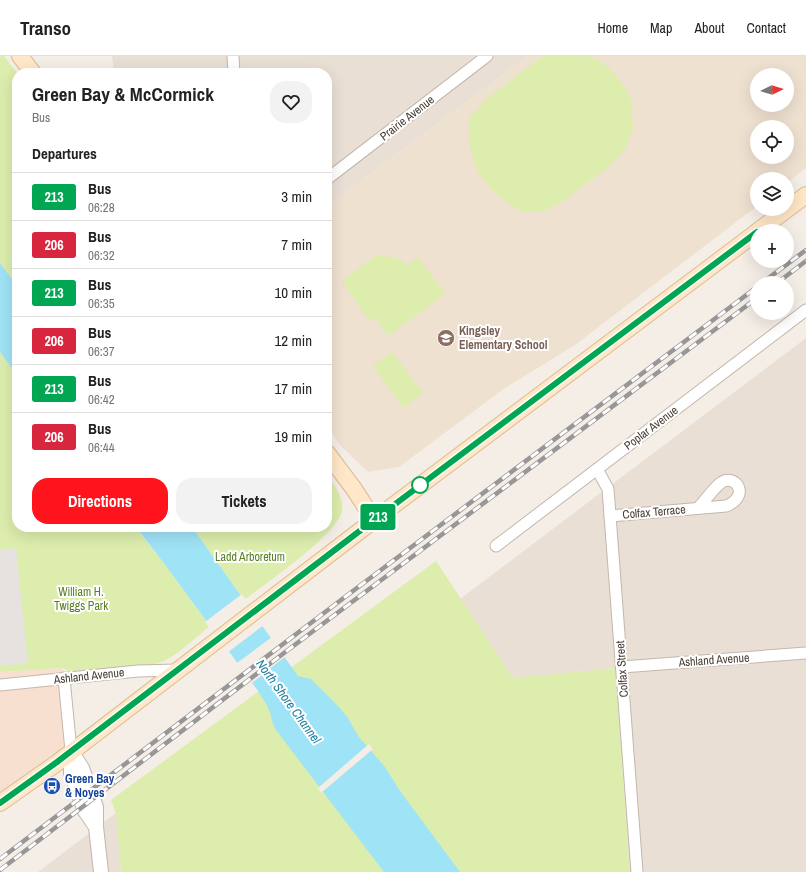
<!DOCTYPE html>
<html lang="en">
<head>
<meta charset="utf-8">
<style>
	:root { --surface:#fff; --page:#f2f2f2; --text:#222; --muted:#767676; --line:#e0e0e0; --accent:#ff141d }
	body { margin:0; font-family:"Archivo Narrow",sans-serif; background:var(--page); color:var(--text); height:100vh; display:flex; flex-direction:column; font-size:15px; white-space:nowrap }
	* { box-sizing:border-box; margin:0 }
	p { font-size:13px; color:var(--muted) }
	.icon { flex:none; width:22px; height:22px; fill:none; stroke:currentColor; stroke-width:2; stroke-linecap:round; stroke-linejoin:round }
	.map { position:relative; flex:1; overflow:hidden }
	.side { position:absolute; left:12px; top:12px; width:320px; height:464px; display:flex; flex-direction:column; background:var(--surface); border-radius:16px; box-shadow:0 4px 16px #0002 }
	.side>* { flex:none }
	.badge { padding:0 8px; border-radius:3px; font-size:14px; line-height:26px }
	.needle { width:26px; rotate:85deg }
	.buttons { position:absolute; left:750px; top:12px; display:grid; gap:8px }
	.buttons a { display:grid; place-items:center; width:44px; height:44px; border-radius:50%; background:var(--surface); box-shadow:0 4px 16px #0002; font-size:20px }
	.map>.badge { position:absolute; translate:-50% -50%; box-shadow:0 0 0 2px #fff }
	h2 { padding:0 20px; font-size:15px; line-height:36px }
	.round { display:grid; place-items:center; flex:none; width:42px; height:42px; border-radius:16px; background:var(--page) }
	.headline { display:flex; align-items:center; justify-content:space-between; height:68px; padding:0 20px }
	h1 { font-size:19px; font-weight:800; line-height:30px }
	.action { display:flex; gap:8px; margin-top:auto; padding:8px 20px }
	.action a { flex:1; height:46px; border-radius:16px; background:var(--accent); color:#fff; font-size:16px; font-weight:800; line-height:46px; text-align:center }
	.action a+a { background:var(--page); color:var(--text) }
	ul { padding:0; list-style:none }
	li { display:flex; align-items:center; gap:12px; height:48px; padding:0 20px; border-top:1px solid var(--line) }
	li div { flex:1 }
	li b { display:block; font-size:15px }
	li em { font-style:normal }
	li .badge { min-width:44px; font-weight:700; text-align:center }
	header { display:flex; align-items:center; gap:24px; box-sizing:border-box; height:56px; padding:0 20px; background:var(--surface); border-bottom:1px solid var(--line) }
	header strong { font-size:19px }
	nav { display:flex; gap:22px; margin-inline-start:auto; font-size:14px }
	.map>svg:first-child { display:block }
</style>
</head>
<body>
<header>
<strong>Transo</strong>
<nav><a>Home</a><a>Map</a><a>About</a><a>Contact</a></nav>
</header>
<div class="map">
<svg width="806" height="816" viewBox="0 0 806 816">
	<rect width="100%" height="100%" fill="#f5eee7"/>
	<g fill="#e9dfd5">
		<polygon points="112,0 528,0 327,150 327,17 114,17"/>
		<polygon points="806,282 806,816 630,816 615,612 513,622 460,543"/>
		<polygon points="116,757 121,816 38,816"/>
	</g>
	<polygon fill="#f8e0d1" points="63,612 71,695 0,747 0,616"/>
	<path fill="#efe1d0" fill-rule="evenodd" d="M528 0H806V112L787 127V123H757V150L575 289 502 334 399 411 368 416 339 388 327 369V150ZM757 19H787V49H757ZM757 71H787V101H757Z"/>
	<g fill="#dcedad">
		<polygon points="0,0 4,0 17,17 17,230 0,207"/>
		<polygon points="543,0 589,0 597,3 611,14 623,28 631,44 633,72 626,92 611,109 562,146 544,155 520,155 496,139 478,117 469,90 469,62 489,41"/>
		<polygon points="377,199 401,203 406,210 418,201 445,238 388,280 374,261 369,265 342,225"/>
		<path d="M0 296 17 319V471H135L163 506 210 570C196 581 182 595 166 604 147 614 91 614 68 615L63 612 0 616Z"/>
		<polygon points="392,296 423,337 403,352 373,310"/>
		<path d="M327 419C335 430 344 441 342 455 337 479 265 528 244 544L192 471H327Z"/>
		<polygon points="436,505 513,622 615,612 630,816 121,816 116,758 111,744"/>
	</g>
	<polygon fill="#e6e2e0" points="16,492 28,607 0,610 0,494"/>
	<g fill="#9fe3f6">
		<polygon points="0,207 17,230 17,319 0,296"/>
		<path d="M136 471H192L298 620 311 623 339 651 348 662 358 680 385 711 400 735 460 816H384L276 674C272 667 272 663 270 656 267 648 262 642 258 635L163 506Z"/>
	</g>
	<g fill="#f5eee7">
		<polygon points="242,538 264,569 227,597 205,566"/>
		<polygon points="272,581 286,600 252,627 237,607"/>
		<polygon points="369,688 373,693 321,737 318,732"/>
	</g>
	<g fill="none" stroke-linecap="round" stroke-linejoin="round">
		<defs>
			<g id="minor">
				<polyline points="233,0 234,17"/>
				<polyline points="327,123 487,0"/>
				<polyline points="597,413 608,433 637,816"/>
				<path d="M610 460 726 450C750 441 737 418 722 426 714 431 705 445 698 452"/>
				<polyline points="496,490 806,254"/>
				<polyline points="622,611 806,597"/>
				<polyline points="64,622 71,695"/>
				<polyline points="0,629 138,615 177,614"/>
			</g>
			<g id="tertiary">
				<polyline points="71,695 82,712 96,751 96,771 101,816"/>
				<polyline points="71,695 71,717 85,755 96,771"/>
			</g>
			<g id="secondary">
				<polyline points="20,0 33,17"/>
				<polyline points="758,175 806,139"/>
				<polyline points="327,397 354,433 374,464"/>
				<polyline points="0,747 57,707 374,464 757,176"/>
			</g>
		</defs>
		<use href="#minor" stroke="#c4b7ac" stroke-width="13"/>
		<use href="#tertiary" stroke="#c4b7ac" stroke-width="16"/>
		<use href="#secondary" stroke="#dcbc95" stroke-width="18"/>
		<use href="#minor" stroke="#fff" stroke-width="11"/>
		<use href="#tertiary" stroke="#fff" stroke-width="14"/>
		<use href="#secondary" stroke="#ffe7c7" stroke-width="16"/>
		<defs>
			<g id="rail">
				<polyline points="762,227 806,194"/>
				<polyline points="777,227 806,205"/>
				<polyline points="0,803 345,541 757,231"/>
				<polyline points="0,814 284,597 757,242"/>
			</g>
		</defs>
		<use href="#rail" stroke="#979797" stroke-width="4.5"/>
		<use href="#rail" stroke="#fff" stroke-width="3" stroke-dasharray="9" stroke-linecap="butt"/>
	</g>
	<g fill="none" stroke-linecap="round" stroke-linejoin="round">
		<defs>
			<polyline id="line" points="0,747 57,706 374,464 757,176"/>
		</defs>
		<use href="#line" stroke="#fff" stroke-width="9"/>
		<use href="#line" stroke="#00a651" stroke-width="6"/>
	</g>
	<defs>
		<symbol id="school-disc" viewBox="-11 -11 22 22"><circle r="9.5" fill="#8d6e63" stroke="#fff"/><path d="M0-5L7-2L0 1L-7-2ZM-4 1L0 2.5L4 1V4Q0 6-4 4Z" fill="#fff"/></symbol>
		<symbol id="bus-disc" viewBox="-11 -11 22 22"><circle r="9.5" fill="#1a4fb4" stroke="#fff"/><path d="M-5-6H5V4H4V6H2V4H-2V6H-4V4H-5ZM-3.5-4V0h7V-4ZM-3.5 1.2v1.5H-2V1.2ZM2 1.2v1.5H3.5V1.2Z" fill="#fff"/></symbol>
	</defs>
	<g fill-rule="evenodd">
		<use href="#school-disc" x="436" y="272" width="20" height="20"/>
		<use href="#bus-disc" x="42" y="720" width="20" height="20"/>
	</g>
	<circle fill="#fff" stroke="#00a651" stroke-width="2" cx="420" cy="429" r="8"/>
	<g text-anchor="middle" stroke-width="4" stroke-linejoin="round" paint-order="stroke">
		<g font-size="12" fill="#493e35" stroke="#fff">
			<text transform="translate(407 62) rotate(-38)" y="4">Prairie Avenue</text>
			<text transform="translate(651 372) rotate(-37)" y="4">Poplar Avenue</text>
			<text transform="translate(654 456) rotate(-5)" y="4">Colfax Terrace</text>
			<text transform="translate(714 604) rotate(-4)" y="4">Ashland Avenue</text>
			<text transform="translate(622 613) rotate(-94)" y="4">Colfax Street</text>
			<text transform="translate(89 620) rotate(-6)" y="4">Ashland Avenue</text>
		</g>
		<g font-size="12" font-weight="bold" fill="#785e54" stroke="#fff" text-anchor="start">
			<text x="459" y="279">Kingsley<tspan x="459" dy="14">Elementary School</tspan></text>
		</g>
		<g font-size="12" fill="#588023" stroke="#fff">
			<text x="250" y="505">Ladd Arboretum</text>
			<text x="81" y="540">William H.<tspan x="81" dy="14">Twiggs Park</tspan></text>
		</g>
		<g font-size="12" font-weight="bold" fill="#164399" stroke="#fff" text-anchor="start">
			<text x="65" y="727">Green Bay<tspan x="65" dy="14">&amp; Noyes</tspan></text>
		</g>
		<g font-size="13" font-style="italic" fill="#217f9c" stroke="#fff">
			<text transform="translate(289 645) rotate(54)" y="5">North Shore Channel</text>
		</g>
	</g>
</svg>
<div class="buttons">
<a><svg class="needle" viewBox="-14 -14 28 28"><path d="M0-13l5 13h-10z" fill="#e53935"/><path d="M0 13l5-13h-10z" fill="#767676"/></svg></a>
<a><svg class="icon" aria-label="locate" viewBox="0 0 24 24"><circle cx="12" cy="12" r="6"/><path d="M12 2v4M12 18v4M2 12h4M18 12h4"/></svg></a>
<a><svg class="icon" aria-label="layers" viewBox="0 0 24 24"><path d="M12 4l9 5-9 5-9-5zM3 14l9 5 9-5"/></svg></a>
<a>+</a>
<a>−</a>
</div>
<b class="badge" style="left:378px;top:461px;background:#00a651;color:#fff">213</b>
<section class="side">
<div class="headline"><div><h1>Green Bay &amp; McCormick</h1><p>Bus</p></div><a class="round"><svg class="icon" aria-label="heart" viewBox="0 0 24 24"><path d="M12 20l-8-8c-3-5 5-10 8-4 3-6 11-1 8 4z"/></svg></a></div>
<h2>Departures</h2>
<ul>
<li><span class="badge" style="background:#00a651;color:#fff">213</span><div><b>Bus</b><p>06:28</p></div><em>3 min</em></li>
<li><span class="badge" style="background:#d7263d;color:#fff">206</span><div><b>Bus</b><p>06:32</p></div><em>7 min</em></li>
<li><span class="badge" style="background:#00a651;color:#fff">213</span><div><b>Bus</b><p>06:35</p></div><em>10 min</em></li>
<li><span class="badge" style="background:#d7263d;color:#fff">206</span><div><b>Bus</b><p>06:37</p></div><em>12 min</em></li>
<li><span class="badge" style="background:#00a651;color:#fff">213</span><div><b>Bus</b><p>06:42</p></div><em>17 min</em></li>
<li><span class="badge" style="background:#d7263d;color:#fff">206</span><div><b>Bus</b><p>06:44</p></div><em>19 min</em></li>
</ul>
<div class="action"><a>Directions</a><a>Tickets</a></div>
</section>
</div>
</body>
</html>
